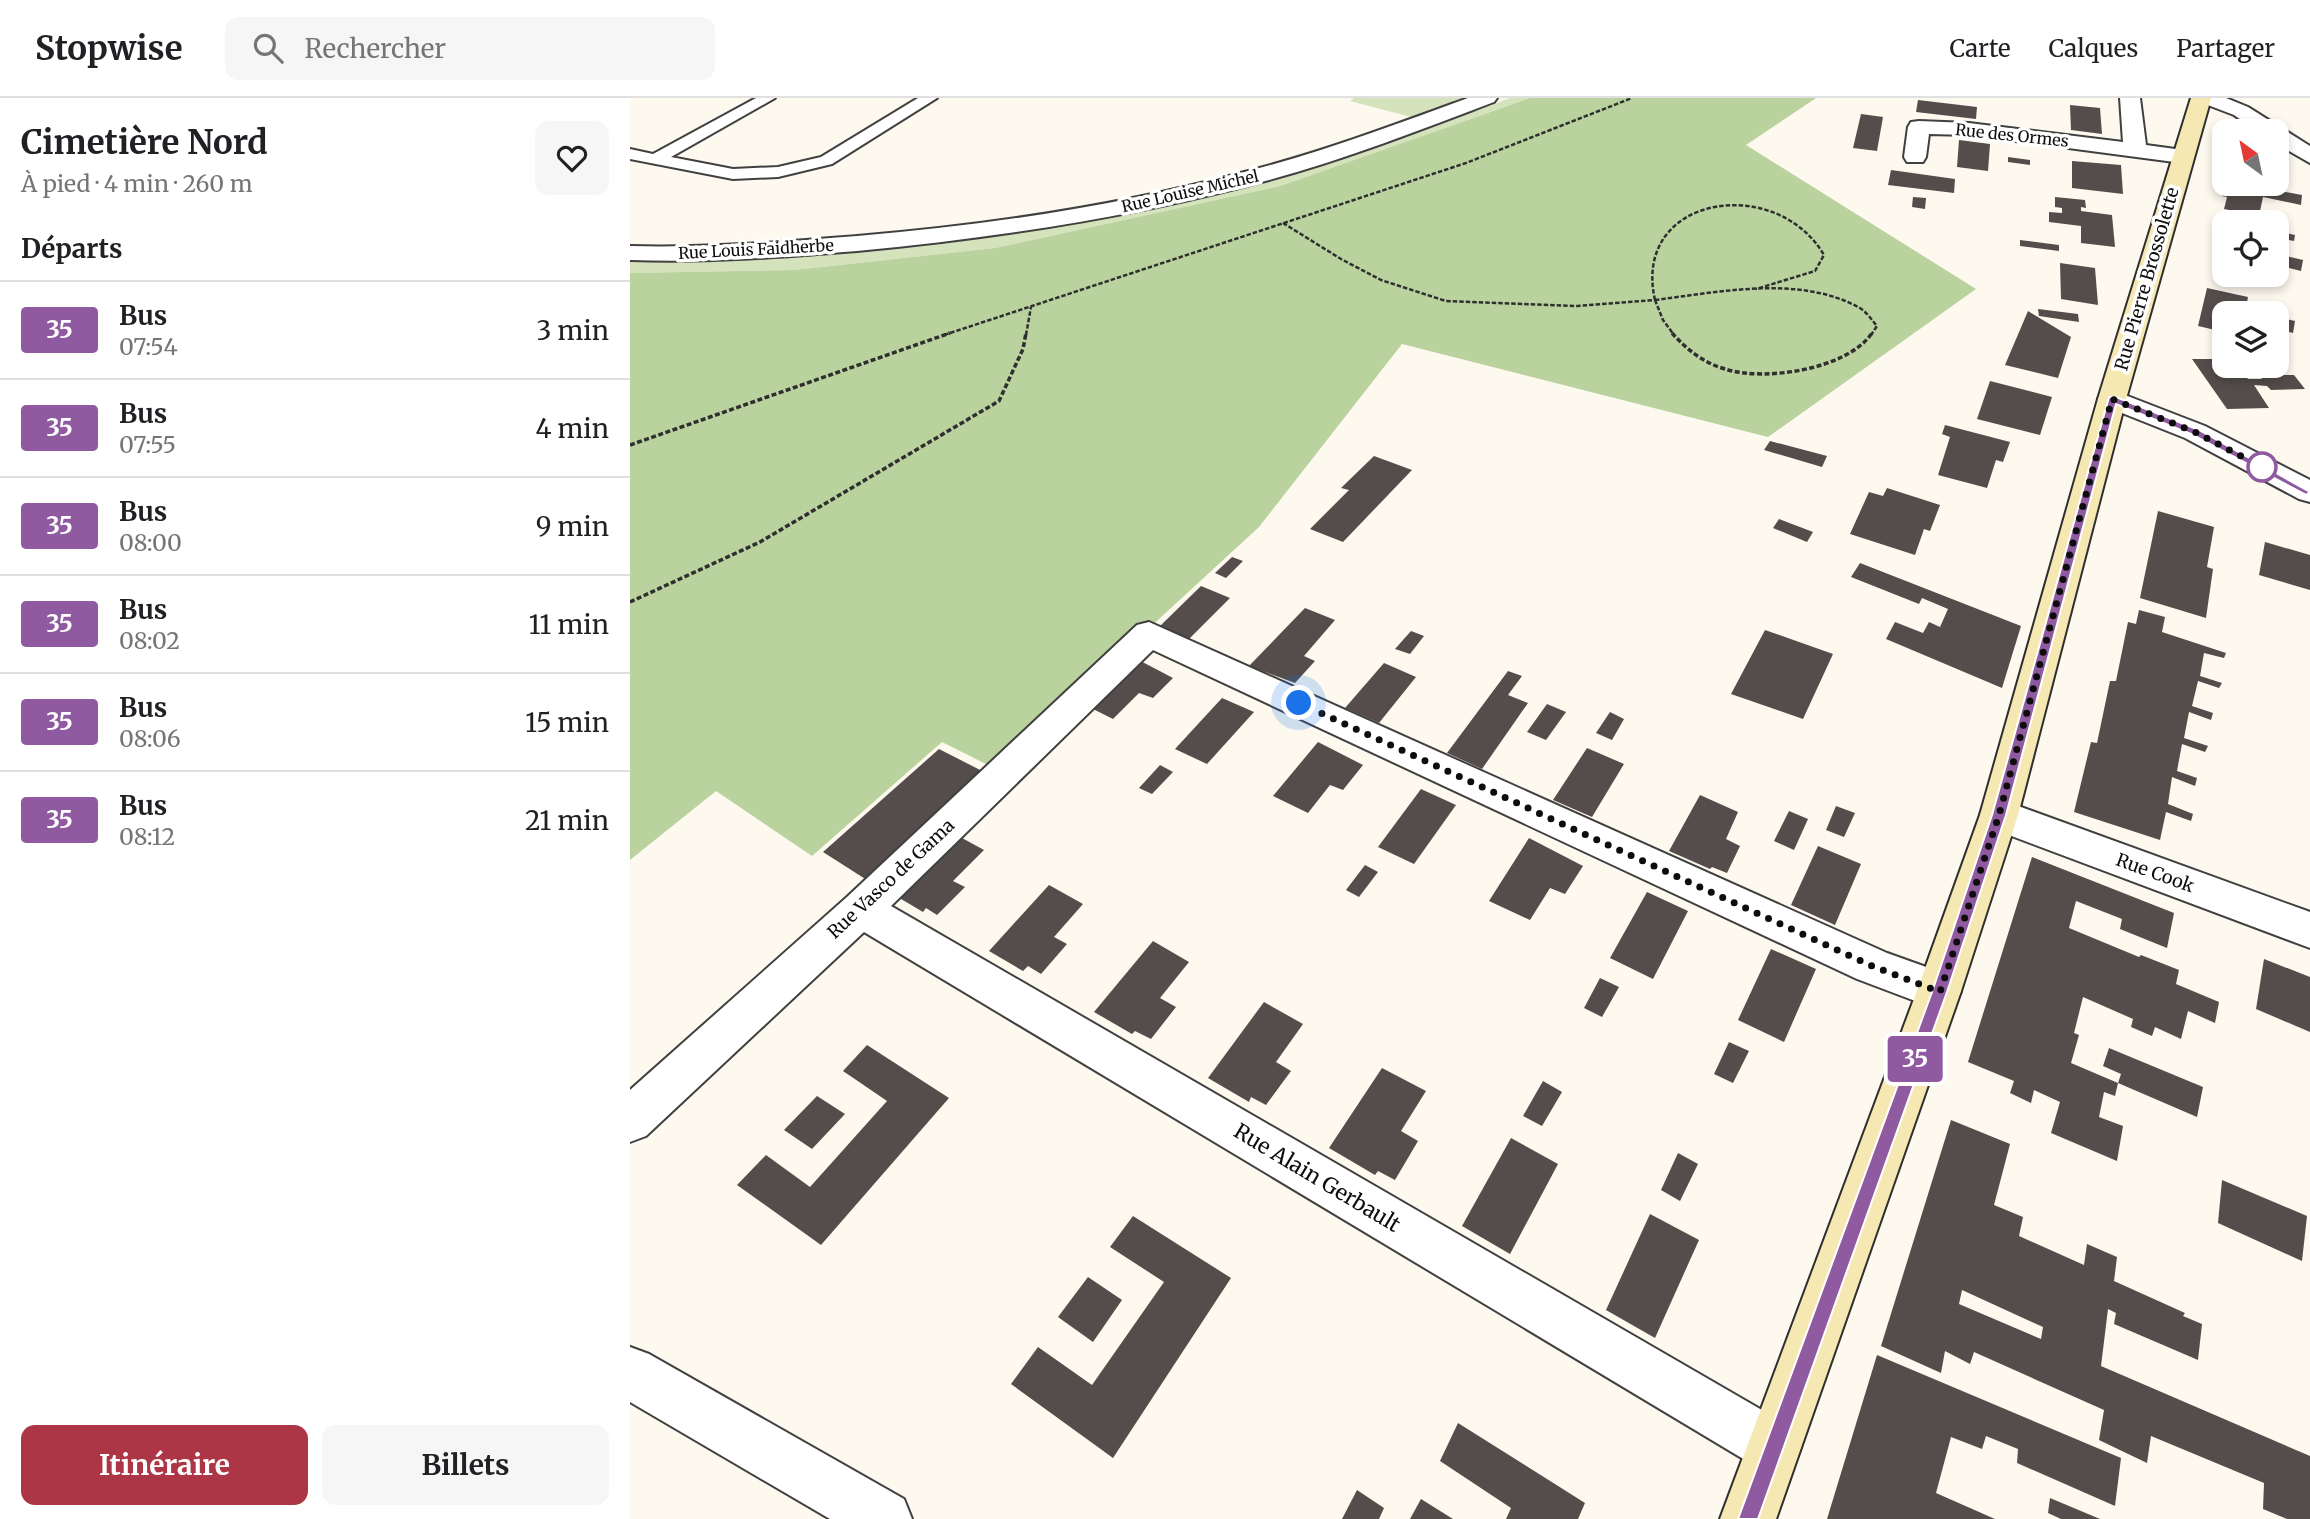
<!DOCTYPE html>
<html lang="fr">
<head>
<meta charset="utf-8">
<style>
	:root { --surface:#fff; --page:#f6f6f6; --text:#202124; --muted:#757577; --line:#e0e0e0; --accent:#ac3645 }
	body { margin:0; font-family:Merriweather,serif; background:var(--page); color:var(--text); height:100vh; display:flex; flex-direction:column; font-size:26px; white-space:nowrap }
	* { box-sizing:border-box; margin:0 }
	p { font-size:23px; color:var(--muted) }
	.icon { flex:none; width:38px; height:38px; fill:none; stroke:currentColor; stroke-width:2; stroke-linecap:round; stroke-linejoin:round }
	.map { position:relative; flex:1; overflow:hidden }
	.sheet { display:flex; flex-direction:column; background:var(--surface); width:630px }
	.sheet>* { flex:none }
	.badge { padding:0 14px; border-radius:5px; font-size:24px; line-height:46px }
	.needle { width:46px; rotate:327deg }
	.buttons { position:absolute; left:1582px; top:21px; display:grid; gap:14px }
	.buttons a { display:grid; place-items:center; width:77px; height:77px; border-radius:14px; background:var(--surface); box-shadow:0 4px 10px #0003; font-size:35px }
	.you { position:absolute; width:35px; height:35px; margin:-18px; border:5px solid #fff; border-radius:50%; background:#1a73e8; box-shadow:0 0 0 10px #1a73e833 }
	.map>.badge { position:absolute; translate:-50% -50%; box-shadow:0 0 0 4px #fff }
	h2 { padding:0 21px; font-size:26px; line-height:63px }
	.round { display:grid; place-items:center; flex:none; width:74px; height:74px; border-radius:14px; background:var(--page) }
	.summary { display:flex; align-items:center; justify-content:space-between; height:119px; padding:0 21px }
	h1 { font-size:33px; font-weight:700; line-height:52px }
	.action { display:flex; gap:14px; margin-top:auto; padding:14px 21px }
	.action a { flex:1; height:80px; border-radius:14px; background:var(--accent); color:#fff; font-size:28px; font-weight:700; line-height:80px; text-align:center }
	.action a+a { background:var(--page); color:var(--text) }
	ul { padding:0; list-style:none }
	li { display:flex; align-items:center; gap:21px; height:98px; padding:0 21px; border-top:2px solid var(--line) }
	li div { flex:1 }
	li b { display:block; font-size:26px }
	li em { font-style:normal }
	li .badge { min-width:77px; font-weight:700; text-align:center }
	header { display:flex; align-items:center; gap:42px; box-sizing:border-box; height:98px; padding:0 35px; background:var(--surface); border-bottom:2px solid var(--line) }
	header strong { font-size:33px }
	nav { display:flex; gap:38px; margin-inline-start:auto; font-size:24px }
	.search { width:490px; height:63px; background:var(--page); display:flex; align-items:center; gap:18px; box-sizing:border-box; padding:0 24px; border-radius:14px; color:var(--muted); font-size:26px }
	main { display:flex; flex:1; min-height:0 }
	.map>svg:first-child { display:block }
</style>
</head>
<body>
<header>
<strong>Stopwise</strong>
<div class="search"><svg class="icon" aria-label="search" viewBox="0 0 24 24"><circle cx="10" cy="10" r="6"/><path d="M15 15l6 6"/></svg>Rechercher</div>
<nav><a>Carte</a><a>Calques</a><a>Partager</a></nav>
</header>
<main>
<section class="sheet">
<div class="summary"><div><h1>Cimetière Nord</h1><p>À pied · 4 min · 260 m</p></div><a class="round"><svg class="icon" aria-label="heart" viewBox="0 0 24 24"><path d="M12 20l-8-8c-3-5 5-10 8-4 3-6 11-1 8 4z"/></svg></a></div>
<h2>Départs</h2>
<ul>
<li><span class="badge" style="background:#8f5aa0;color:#fff">35</span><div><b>Bus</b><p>07:54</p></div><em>3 min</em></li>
<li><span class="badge" style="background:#8f5aa0;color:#fff">35</span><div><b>Bus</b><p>07:55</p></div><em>4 min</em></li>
<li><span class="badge" style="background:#8f5aa0;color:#fff">35</span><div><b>Bus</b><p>08:00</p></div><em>9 min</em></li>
<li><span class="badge" style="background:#8f5aa0;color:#fff">35</span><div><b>Bus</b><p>08:02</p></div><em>11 min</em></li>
<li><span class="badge" style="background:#8f5aa0;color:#fff">35</span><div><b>Bus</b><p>08:06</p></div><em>15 min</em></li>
<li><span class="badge" style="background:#8f5aa0;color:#fff">35</span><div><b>Bus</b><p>08:12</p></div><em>21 min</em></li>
</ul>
<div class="action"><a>Itinéraire</a><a>Billets</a></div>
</section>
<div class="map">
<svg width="1680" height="1421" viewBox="0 0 1680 1421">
	<rect width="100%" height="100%" fill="#fdf9ef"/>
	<g fill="#d4e3bc">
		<polygon points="724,0 833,0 781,19 720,3"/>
		<polygon points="880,0 900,0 650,88 365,150 164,172 0,175 0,164 138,160 278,149 382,135 530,108 652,79 747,49"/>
	</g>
	<polygon fill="#bad29e" points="900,0 1186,0 1116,47 1346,191 1138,339 772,246 629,429 366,671 312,644 182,758 86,693 0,762 0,175 164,172 365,150 650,88"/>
	<g fill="#544d4b" fill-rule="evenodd">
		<polygon points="1288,2 1347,9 1346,21 1286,14"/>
		<polygon points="1440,7 1470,10 1472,36 1441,32"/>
		<polygon points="1231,16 1253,19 1247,53 1223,50"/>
		<polygon points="1329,42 1360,46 1358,73 1327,69"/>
		<polygon points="1378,59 1400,62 1400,67 1378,64"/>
		<polygon points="1442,63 1491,67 1493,96 1442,90"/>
		<polygon points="1261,72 1325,81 1324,95 1258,87"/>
		<polygon points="1599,86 1635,86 1634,90 1672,97 1671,107 1633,99 1629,118 1594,111 1597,99 1592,98 1592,94 1597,95"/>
		<polygon points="1283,99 1296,100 1295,111 1282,109"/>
		<polygon points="1425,99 1455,102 1456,110 1451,109 1451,113 1482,117 1485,149 1451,145 1451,128 1419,124 1419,114 1432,115 1432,110 1425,109"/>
		<polygon points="1589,132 1594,133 1594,169 1582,166"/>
		<polygon points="1647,133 1665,137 1664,143 1647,140"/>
		<polygon points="1390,142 1429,147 1429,153 1390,148"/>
		<polygon points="1647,156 1673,162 1671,173 1647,167"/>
		<polygon points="1430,165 1465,170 1468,207 1431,201"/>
		<polygon points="1577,190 1618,199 1615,215 1594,215 1594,234 1568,228"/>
		<polygon points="1408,211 1448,216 1449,224 1409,218"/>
		<polygon points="1398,213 1441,239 1428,280 1375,267"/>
		<polygon points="1647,219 1665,223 1663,235 1647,231"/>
		<polygon points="1562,261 1594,261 1594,268 1609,268 1618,281 1632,281 1629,277 1664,277 1675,291 1641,292 1637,288 1624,287 1639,310 1597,311"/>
		<polygon points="1360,283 1422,299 1410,337 1347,321"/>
		<polygon points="1315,327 1380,344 1373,364 1366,362 1357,390 1308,377 1320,339 1312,336"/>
		<polygon points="1140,343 1197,358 1192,369 1134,352"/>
		<polygon points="744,358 782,372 713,444 680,431 719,392 711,390"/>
		<polygon points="1257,390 1310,407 1300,433 1294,431 1285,457 1220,436 1239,394 1253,398"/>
		<polygon points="1528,413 1584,429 1577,469 1583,471 1576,520 1510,500"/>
		<polygon points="1149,421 1183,434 1177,444 1143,430"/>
		<polygon points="1635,444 1680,457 1680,492 1629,477"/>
		<polygon points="602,459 613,463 596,480 585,475"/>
		<polygon points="1230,465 1391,528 1372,590 1256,541 1265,524 1293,535 1299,524 1310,529 1318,511 1292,500 1289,506 1221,479"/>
		<polygon points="571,488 600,500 559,541 529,529"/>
		<polygon points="675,510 705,522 674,558 685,563 665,585 619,568"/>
		<polygon points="1509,512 1535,519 1532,534 1596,555 1594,560 1574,555 1570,578 1592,585 1589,590 1568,583 1562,608 1583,615 1581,622 1559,614 1554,640 1578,648 1575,654 1552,646 1547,673 1567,680 1565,688 1542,679 1538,706 1563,716 1561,723 1536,714 1530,742 1444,714 1461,644 1467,645 1480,583 1486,583 1498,524 1506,526"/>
		<polygon points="1135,532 1203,556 1173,621 1101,596"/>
		<polygon points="781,533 794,538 780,556 765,551"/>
		<polygon points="501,558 543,580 523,600 509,595 483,621 453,606"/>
		<polygon points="754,565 786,579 749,625 715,610"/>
		<polygon points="878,573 892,578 878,597 898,605 852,671 817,655"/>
		<polygon points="592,600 624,614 577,666 545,651"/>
		<polygon points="917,606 936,614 916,642 897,634"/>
		<polygon points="980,614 994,621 982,642 966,635"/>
		<polygon points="688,644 733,667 713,692 700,687 678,715 643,698"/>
		<polygon points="957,650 994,666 962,719 923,702"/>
		<polygon points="309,651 358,676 240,784 193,754"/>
		<polygon points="530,667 543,674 522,696 509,690"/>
		<polygon points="791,691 826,707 784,766 748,749"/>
		<polygon points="1070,697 1108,714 1096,741 1110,748 1097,775 1082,769 1080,771 1039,753"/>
		<polygon points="1206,708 1225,715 1214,739 1196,732"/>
		<polygon points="1159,713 1178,721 1164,752 1144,743"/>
		<polygon points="323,735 354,752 323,783 335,789 307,817 296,810 293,814 261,795"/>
		<polygon points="899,740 953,768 935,796 920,790 900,822 859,803"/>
		<polygon points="1188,748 1231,766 1205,827 1161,807"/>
		<polygon points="1402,759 1544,815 1537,850 1490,831 1492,821 1446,803 1439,830 1509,859 1511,857 1549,872 1546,886 1589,904 1585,925 1558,913 1551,941 1525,929 1522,938 1501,929 1503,921 1453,899 1444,935 1449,937 1441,965 1488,985 1485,998 1474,994 1469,1019 1493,1028 1487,1063 1421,1035 1430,1004 1404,992 1401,1005 1380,995 1384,983 1338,964"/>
		<polygon points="735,767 748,774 729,799 716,792"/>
		<polygon points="419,787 453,806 424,839 437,846 411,876 398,868 393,873 359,853"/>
		<polygon points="1017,794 1058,813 1023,881 980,860"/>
		<polygon points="523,843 559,864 530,900 546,909 521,941 505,933 502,936 464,914"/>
		<polygon points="1141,851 1186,871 1154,944 1108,922"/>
		<polygon points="1634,861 1680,879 1680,934 1626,911"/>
		<polygon points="970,880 989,889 972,919 954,910"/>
		<polygon points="634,904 673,926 646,964 661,973 636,1007 621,999 619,1004 578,980"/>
		<polygon points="1099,944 1119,953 1103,985 1084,976"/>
		<polygon points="237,947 319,1000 191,1147 107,1087 136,1057 180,1089 257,1003 213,973"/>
		<polygon points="1479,950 1573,989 1567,1019 1488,985 1491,976 1473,968"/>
		<polygon points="752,970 796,993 771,1033 788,1043 765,1082 748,1073 745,1077 699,1050"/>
		<polygon points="913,983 932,994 912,1028 893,1018"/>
		<polygon points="187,998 215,1016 182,1051 154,1032"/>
		<path d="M1321 1022 1380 1046 1364 1107 1393 1119 1389 1138 1454 1167 1457 1146 1487 1159 1484 1183 1555 1215 1553 1218 1572 1226 1568 1262 1484 1226 1486 1215 1478 1211 1471 1268 1680 1358V1421H1657L1633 1411 1634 1385 1521 1338 1517 1365 1469 1342 1474 1312 1344 1254 1340 1266 1315 1253 1311 1275 1251 1248ZM1332 1192 1413 1229 1411 1241 1329 1206Z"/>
		<polygon points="881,1040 928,1066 880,1156 832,1128"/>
		<polygon points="1048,1055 1068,1066 1050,1103 1031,1092"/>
		<polygon points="1592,1082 1677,1118 1672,1163 1588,1125"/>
		<polygon points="1020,1116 1069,1142 1025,1240 976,1212"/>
		<polygon points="503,1118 601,1180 483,1360 381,1286 408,1249 462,1287 534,1184 480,1149"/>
		<polygon points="458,1179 492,1202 463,1244 428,1219"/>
		<polygon points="1247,1257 1491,1360 1485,1408 1387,1365 1388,1351 1356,1338 1352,1351 1321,1339 1306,1395 1365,1421 1197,1421"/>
		<polygon points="828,1325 955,1405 948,1421 876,1421 881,1410 810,1363"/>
		<polygon points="727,1392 754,1410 749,1421 712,1421"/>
		<polygon points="1420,1400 1470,1421 1431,1421 1418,1415"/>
		<polygon points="791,1401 823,1421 780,1421"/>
	</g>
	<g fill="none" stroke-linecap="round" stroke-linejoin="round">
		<defs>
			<polygon id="lane" points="126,0 145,0 41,59 103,71 148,69 191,59 288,0 307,0 202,66 148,79 103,81 0,61 0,51 23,56"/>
			<g id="street">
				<path d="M838 0H867L864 4C790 32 716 61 639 82 504 119 366 140 227 153 152 159 76 165 0 162V148C76 150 151 144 227 138 360 127 493 107 622 72 695 53 767 26 838 0Z"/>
				<polygon points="1490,0 1510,0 1516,47 1560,53 1563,58 1560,63 1552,65 1339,37 1299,36 1296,59 1293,64 1277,64 1274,59 1278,29 1281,24 1289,23 1339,25 1493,44"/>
				<polygon points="1567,0 1596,0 1618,9 1680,48 1680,65 1647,46 1647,33 1627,33 1604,17 1570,4"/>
				<polygon points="1482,292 1575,328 1680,382 1680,404 1669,401 1555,340 1472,307 1468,301 1472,295"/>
				<polygon points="519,524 1257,855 1324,879 1331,893 1324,907 1309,912 1227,881 523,552 261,808 1163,1330 1171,1349 1163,1368 1144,1376 1125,1368 234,834 16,1038 0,1044 0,992 217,799 507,527"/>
				<polygon points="1369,701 1680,814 1680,850 1355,728 1350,717 1355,706"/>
				<polygon points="0,1249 19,1256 274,1401 282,1421 200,1421 0,1304"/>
			</g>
			<polygon id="secondary" points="1561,0 1581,0 1496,301 1388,717 1331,893 1146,1421 1090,1421 1287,893 1350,717 1468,301"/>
		</defs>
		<use href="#lane" stroke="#404040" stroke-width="4"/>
		<use href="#street" stroke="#404040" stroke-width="4"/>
		<use href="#secondary" stroke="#2f2f2f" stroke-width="4"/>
		<g stroke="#2f2f2f" stroke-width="2.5" stroke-dasharray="4.5 2" stroke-linecap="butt">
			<polyline points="653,125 711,161 751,182 816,203 947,208 1025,202"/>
			<polyline points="1025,202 1033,222 1044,237"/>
			<path d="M1025 202C1001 97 1146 75 1194 157L1185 173 1126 191"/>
			<path d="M1025 202C1089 194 1169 177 1228 209 1236 213 1241 221 1247 228L1241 237"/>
			<polyline points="314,237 836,65 1002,0"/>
			<polyline points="396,237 401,209"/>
		</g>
		<g stroke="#2f2f2f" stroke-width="3.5" stroke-dasharray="5 2.5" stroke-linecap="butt">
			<path d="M1042 235C1057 252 1074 265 1095 271 1135 284 1218 271 1242 235"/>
			<polyline points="0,347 320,235"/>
			<polyline points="0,504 130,444 369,303 393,251 396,235"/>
		</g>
		<use href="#lane" fill="#fff" fill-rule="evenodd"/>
		<use href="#street" fill="#fff" fill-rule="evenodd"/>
		<use href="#secondary" fill="#f5e8b2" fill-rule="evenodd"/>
	</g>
	<polygon fill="#8f5aa0" stroke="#fff" stroke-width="2" points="1479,299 1486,299 1569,332 1680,394 1676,397 1561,336 1486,306 1376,717 1317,894 1128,1421 1108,1421 1302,894 1362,717"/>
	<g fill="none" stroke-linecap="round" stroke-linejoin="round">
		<polyline stroke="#0d0d0d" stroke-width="7" stroke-dasharray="0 12.6" points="669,605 1242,868 1310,894 1369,717 1482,301 1565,334 1632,369"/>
	</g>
	<circle fill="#fff" stroke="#8f5aa0" stroke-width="3.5" cx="1632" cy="369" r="14"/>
	<g text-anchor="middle" stroke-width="7" stroke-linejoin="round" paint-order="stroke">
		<g font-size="16" fill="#0d0d0d" stroke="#fff">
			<text transform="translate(1382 37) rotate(6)" y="6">Rue des Ormes</text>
			<text transform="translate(560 93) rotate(-13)" y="6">Rue Louise Michel</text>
			<text transform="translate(126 151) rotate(-3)" y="6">Rue Louis Faidherbe</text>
		</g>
		<g font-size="18" fill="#0d0d0d" stroke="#fff">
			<text transform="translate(1517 181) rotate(-74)" y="6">Rue Pierre Brossolette</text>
			<text transform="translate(1525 775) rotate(20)" y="6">Rue Cook</text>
			<text transform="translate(261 781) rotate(-43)" y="6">Rue Vasco de Gama</text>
		</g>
		<g font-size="21" fill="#0d0d0d" stroke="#fff">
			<text transform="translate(687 1080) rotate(31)" y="7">Rue Alain Gerbault</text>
		</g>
	</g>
</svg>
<div class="buttons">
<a><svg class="needle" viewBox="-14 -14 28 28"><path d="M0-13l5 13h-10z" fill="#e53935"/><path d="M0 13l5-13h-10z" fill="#757577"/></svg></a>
<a><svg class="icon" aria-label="locate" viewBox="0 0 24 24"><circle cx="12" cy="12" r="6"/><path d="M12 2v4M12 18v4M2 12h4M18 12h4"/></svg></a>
<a><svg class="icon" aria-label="layers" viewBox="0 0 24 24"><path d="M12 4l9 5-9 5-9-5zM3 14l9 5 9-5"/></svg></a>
</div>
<div class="you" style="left:669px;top:605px"></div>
<b class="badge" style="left:1285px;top:961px;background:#8f5aa0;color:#fff">35</b>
</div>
</main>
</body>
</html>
